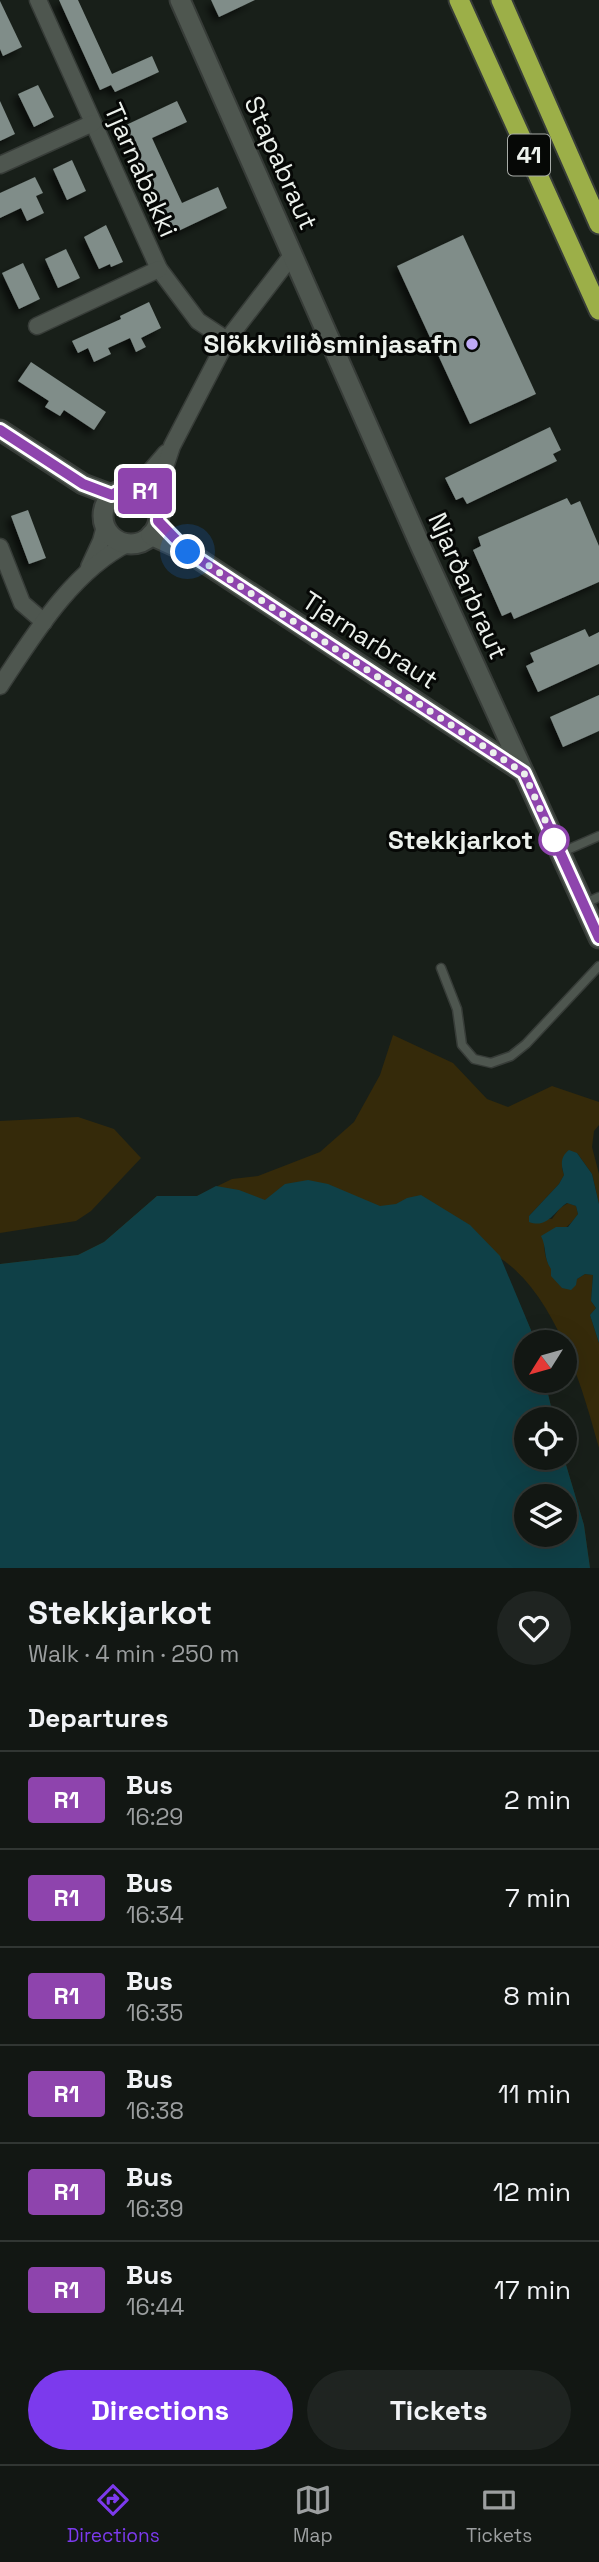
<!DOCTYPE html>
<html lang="en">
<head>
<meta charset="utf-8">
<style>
	:root { --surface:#121713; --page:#1f2421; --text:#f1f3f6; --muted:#9c9fa0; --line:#313633; --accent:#7c3aed }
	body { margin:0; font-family:"Space Grotesk",sans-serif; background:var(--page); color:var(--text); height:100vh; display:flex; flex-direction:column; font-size:26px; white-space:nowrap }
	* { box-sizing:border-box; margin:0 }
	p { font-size:23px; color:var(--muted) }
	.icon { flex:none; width:38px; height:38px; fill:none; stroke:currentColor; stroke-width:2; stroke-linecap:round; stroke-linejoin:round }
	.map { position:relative; height:1568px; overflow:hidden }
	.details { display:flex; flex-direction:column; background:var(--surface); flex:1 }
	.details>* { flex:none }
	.badge { padding:0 14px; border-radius:5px; font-size:24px; line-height:46px }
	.needle { width:46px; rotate:233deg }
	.buttons { position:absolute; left:514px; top:1330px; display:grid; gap:14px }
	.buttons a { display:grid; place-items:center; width:63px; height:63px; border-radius:50%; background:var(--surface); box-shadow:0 7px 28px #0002,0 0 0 2px var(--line); font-size:35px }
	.you { position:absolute; width:35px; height:35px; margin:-18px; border:5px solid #fff; border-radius:50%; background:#1a73e8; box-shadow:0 0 0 10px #1a73e833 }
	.map>.badge { position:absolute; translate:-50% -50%; box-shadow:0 0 0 4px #fff }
	h2 { padding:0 28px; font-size:26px; line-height:63px }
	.round { display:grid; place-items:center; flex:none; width:74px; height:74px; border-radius:37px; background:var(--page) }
	.summary { display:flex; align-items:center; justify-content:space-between; height:119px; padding:0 28px }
	h1 { font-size:33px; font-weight:700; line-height:52px }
	.action { display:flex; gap:14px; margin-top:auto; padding:14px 28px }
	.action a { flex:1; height:80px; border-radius:42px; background:var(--accent); color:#fff; font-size:28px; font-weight:700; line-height:80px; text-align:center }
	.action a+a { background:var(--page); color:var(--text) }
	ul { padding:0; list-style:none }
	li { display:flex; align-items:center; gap:21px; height:98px; padding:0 28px; border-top:2px solid var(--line) }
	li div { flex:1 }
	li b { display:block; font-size:26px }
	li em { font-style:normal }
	li .badge { min-width:77px; font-weight:700; text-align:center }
	.dock { display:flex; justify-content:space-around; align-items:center; height:98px; border-top:2px solid var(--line); background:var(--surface); font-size:19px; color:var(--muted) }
	.dock a { display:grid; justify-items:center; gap:4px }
	.dock .selected { color:var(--accent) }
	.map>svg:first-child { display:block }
</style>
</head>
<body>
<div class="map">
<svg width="599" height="1568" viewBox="0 0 599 1568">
	<defs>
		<filter id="shadow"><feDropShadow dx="-5" dy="5" stdDeviation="3.5" flood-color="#0009"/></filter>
	</defs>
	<rect width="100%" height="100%" fill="#181f19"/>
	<g fill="#352a0a" fill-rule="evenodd">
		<path d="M393 1035 453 1063 487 1099 508 1107 552 1086 599 1102V1125L594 1131 592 1147 599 1174V1204L592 1174 577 1153 562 1168 564 1175 559 1184 529 1216 552 1219 560 1208 568 1203 576 1206 578 1214C570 1227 557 1234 544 1242 545 1270 553 1270 577 1279L585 1274 593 1275 591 1301 596 1308 590 1315 599 1343V1448C582 1386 556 1295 500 1258L536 1342H527V1381H545L554 1419H527V1458H564L584 1525 590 1568H0V1264L78 1255 104 1242 157 1196H197L232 1179 258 1176 320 1152 354 1122 380 1075ZM527 1496H565V1535H527Z"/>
		<polygon points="78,1117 114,1129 141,1158 91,1211 76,1221 0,1233 0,1121"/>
	</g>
	<g fill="#0f4047" fill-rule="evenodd">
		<path d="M569 1150 577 1153 592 1174 599 1204V1343L590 1315 596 1308 591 1301 593 1275 585 1274 577 1279 576 1285 571 1290 562 1288 551 1276V1269C543 1257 547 1248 541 1236L556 1227H568L578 1214 576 1206 567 1203C554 1211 548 1229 529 1222V1216L559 1184 564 1175C561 1165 560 1157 569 1150Z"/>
		<path d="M308 1180 328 1184 380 1206 396 1204 407 1198 421 1195 470 1225 500 1256 536 1342H527V1381H545L554 1419H527V1458H564L584 1525 590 1568H0V1264L78 1255 104 1242 157 1196H197L216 1186 239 1190 265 1200 285 1184ZM565 1496V1535H527V1496Z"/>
	</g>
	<g fill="#808d89" filter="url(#shadow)">
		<polygon points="59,0 78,0 112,74 152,56 159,72 115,92 111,85 100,90"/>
		<polygon points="211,0 255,0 219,17"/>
		<polygon points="0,1 22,47 3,56 0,49"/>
		<polygon points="38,85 54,117 34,127 18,94"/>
		<polygon points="0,101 15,134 0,141"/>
		<polygon points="177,101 187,122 152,138 182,203 218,187 227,208 174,233 124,126"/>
		<polygon points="72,160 86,191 67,200 53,169"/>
		<polygon points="35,177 43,193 36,196 44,213 27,221 21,208 0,218 0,193"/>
		<polygon points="106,225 123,262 111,267 110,264 99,269 84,237"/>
		<polygon points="463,235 536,394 470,424 397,266"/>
		<polygon points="66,249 80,278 58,288 45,259"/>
		<polygon points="23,263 40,299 19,309 2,273"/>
		<polygon points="149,302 161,328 141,338 146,347 136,352 130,338 108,348 111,354 94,362 88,348 78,353 72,341 121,319 120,316"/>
		<polygon points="31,362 106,412 94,430 64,410 60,416 45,407 49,401 18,381"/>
		<polygon points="550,427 561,450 553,454 557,461 467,504 463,497 456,500 445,478"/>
		<polygon points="567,498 571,505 580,501 599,546 599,582 514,619 511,612 502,616 473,550 481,546 478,537"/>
		<polygon points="28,510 46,558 29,564 11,516"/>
		<polygon points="585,629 589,637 599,632 599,664 538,692 526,666 534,662 530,653"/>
		<polygon points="599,695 599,731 563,747 550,717"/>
	</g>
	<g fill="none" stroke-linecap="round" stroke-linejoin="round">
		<defs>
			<g id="service">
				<polyline points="560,853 599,836"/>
				<polyline points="583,904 599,897"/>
				<polyline points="441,968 457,1009 462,1045 474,1059 491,1063 511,1056 526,1044 599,966"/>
			</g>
			<g id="minor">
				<polyline points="38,0 159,269 198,321 227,340"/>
				<polyline points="0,165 93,123"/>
				<polyline points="37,326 159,269"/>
				<polyline points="136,488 166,453"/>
				<polyline points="154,500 172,446 227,340 293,254"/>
				<polyline points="0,547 22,603 44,622"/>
				<polyline points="89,567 101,541 105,526"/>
				<path d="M0 686C33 636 73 570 129 543"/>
			</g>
			<g id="tertiary">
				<polyline points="180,0 421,547 599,938"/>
				<polyline points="0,430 83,484 112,495"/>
				<circle cx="131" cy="516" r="28"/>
				<polyline points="151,535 188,552 523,772"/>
			</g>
			<g id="trunk">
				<polyline points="459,0 599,310"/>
				<polyline points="501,0 599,224"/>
			</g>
		</defs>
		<use href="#service" stroke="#373c38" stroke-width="11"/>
		<use href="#minor" stroke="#373c38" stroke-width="19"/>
		<use href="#tertiary" stroke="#373c38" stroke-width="23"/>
		<use href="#trunk" stroke="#373c38" stroke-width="23"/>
		<use href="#service" stroke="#4e564f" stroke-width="8"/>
		<use href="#minor" stroke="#4e564f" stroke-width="16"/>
		<use href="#tertiary" stroke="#4e564f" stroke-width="19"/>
		<use href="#trunk" stroke="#9caf48" stroke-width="19"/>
	</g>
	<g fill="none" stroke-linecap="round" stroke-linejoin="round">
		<defs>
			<path id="line" d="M0 430 83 484 112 495C134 480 160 493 158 521L188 552 524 773 599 938"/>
		</defs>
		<use href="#line" stroke="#fff" stroke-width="16"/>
		<use href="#line" stroke="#8e44ad" stroke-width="10"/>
		<polyline stroke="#ecf1ec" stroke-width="7" stroke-dasharray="0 12.6" points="188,552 524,773 554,840"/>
	</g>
	<circle fill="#bea9f5" stroke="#060806" stroke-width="2.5" cx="472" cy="344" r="7"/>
	<circle fill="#fff" stroke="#8e44ad" stroke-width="3.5" cx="554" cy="840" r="14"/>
	<g text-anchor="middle" stroke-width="6" stroke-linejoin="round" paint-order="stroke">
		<rect fill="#060806" stroke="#a7aba7" stroke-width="2" x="508" y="134.5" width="42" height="41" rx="5"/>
		<g font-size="24" font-weight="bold" fill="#ecf1ec">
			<text x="529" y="163">41</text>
		</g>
		<g font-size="26" fill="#ecf1ec" stroke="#060806">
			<text transform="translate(281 163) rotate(66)" y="9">Stapabraut</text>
			<text transform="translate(141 170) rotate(66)" y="9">Tjarnabakki</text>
			<text transform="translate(468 586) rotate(66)" y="9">Njarðarbraut</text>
			<text transform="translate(370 640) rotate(33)" y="9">Tjarnarbraut</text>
		</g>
		<g font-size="26" font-weight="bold" fill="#ecf1ec" stroke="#060806" text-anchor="end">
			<text x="458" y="353">Slökkviliðsminjasafn</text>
		</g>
		<g font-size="26" font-weight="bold" fill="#ecf1ec" stroke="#060806" text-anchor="end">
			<text x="533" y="849">Stekkjarkot</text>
		</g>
	</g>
</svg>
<div class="buttons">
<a><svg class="needle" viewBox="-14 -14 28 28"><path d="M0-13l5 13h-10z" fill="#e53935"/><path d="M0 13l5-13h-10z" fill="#9c9fa0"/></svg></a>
<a><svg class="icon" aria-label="locate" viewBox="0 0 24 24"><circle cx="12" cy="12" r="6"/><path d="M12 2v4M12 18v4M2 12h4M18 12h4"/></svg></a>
<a><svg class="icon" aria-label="layers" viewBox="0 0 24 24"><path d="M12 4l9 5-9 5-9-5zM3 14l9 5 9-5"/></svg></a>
</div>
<div class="you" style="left:188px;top:552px"></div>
<b class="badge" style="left:145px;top:491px;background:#8e44ad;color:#fff">R1</b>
</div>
<section class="details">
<div class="summary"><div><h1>Stekkjarkot</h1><p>Walk · 4 min · 250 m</p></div><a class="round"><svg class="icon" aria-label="heart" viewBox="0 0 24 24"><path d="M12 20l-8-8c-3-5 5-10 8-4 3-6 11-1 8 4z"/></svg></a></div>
<h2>Departures</h2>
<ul>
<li><span class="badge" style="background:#8e44ad;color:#fff">R1</span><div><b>Bus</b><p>16:29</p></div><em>2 min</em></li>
<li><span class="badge" style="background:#8e44ad;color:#fff">R1</span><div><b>Bus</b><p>16:34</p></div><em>7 min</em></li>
<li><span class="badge" style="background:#8e44ad;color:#fff">R1</span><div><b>Bus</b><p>16:35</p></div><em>8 min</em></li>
<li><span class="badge" style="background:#8e44ad;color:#fff">R1</span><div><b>Bus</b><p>16:38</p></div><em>11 min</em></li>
<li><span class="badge" style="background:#8e44ad;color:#fff">R1</span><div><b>Bus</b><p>16:39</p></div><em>12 min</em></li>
<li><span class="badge" style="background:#8e44ad;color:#fff">R1</span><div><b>Bus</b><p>16:44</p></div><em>17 min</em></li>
</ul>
<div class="action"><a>Directions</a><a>Tickets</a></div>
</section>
<nav class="dock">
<a class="selected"><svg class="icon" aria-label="directions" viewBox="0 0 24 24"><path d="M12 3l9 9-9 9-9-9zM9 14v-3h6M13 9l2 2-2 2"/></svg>Directions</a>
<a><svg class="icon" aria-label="map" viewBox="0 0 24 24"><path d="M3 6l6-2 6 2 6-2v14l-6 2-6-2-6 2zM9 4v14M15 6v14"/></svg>Map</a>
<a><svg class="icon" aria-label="tickets" viewBox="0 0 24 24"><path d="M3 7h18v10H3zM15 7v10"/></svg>Tickets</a>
</nav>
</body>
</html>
